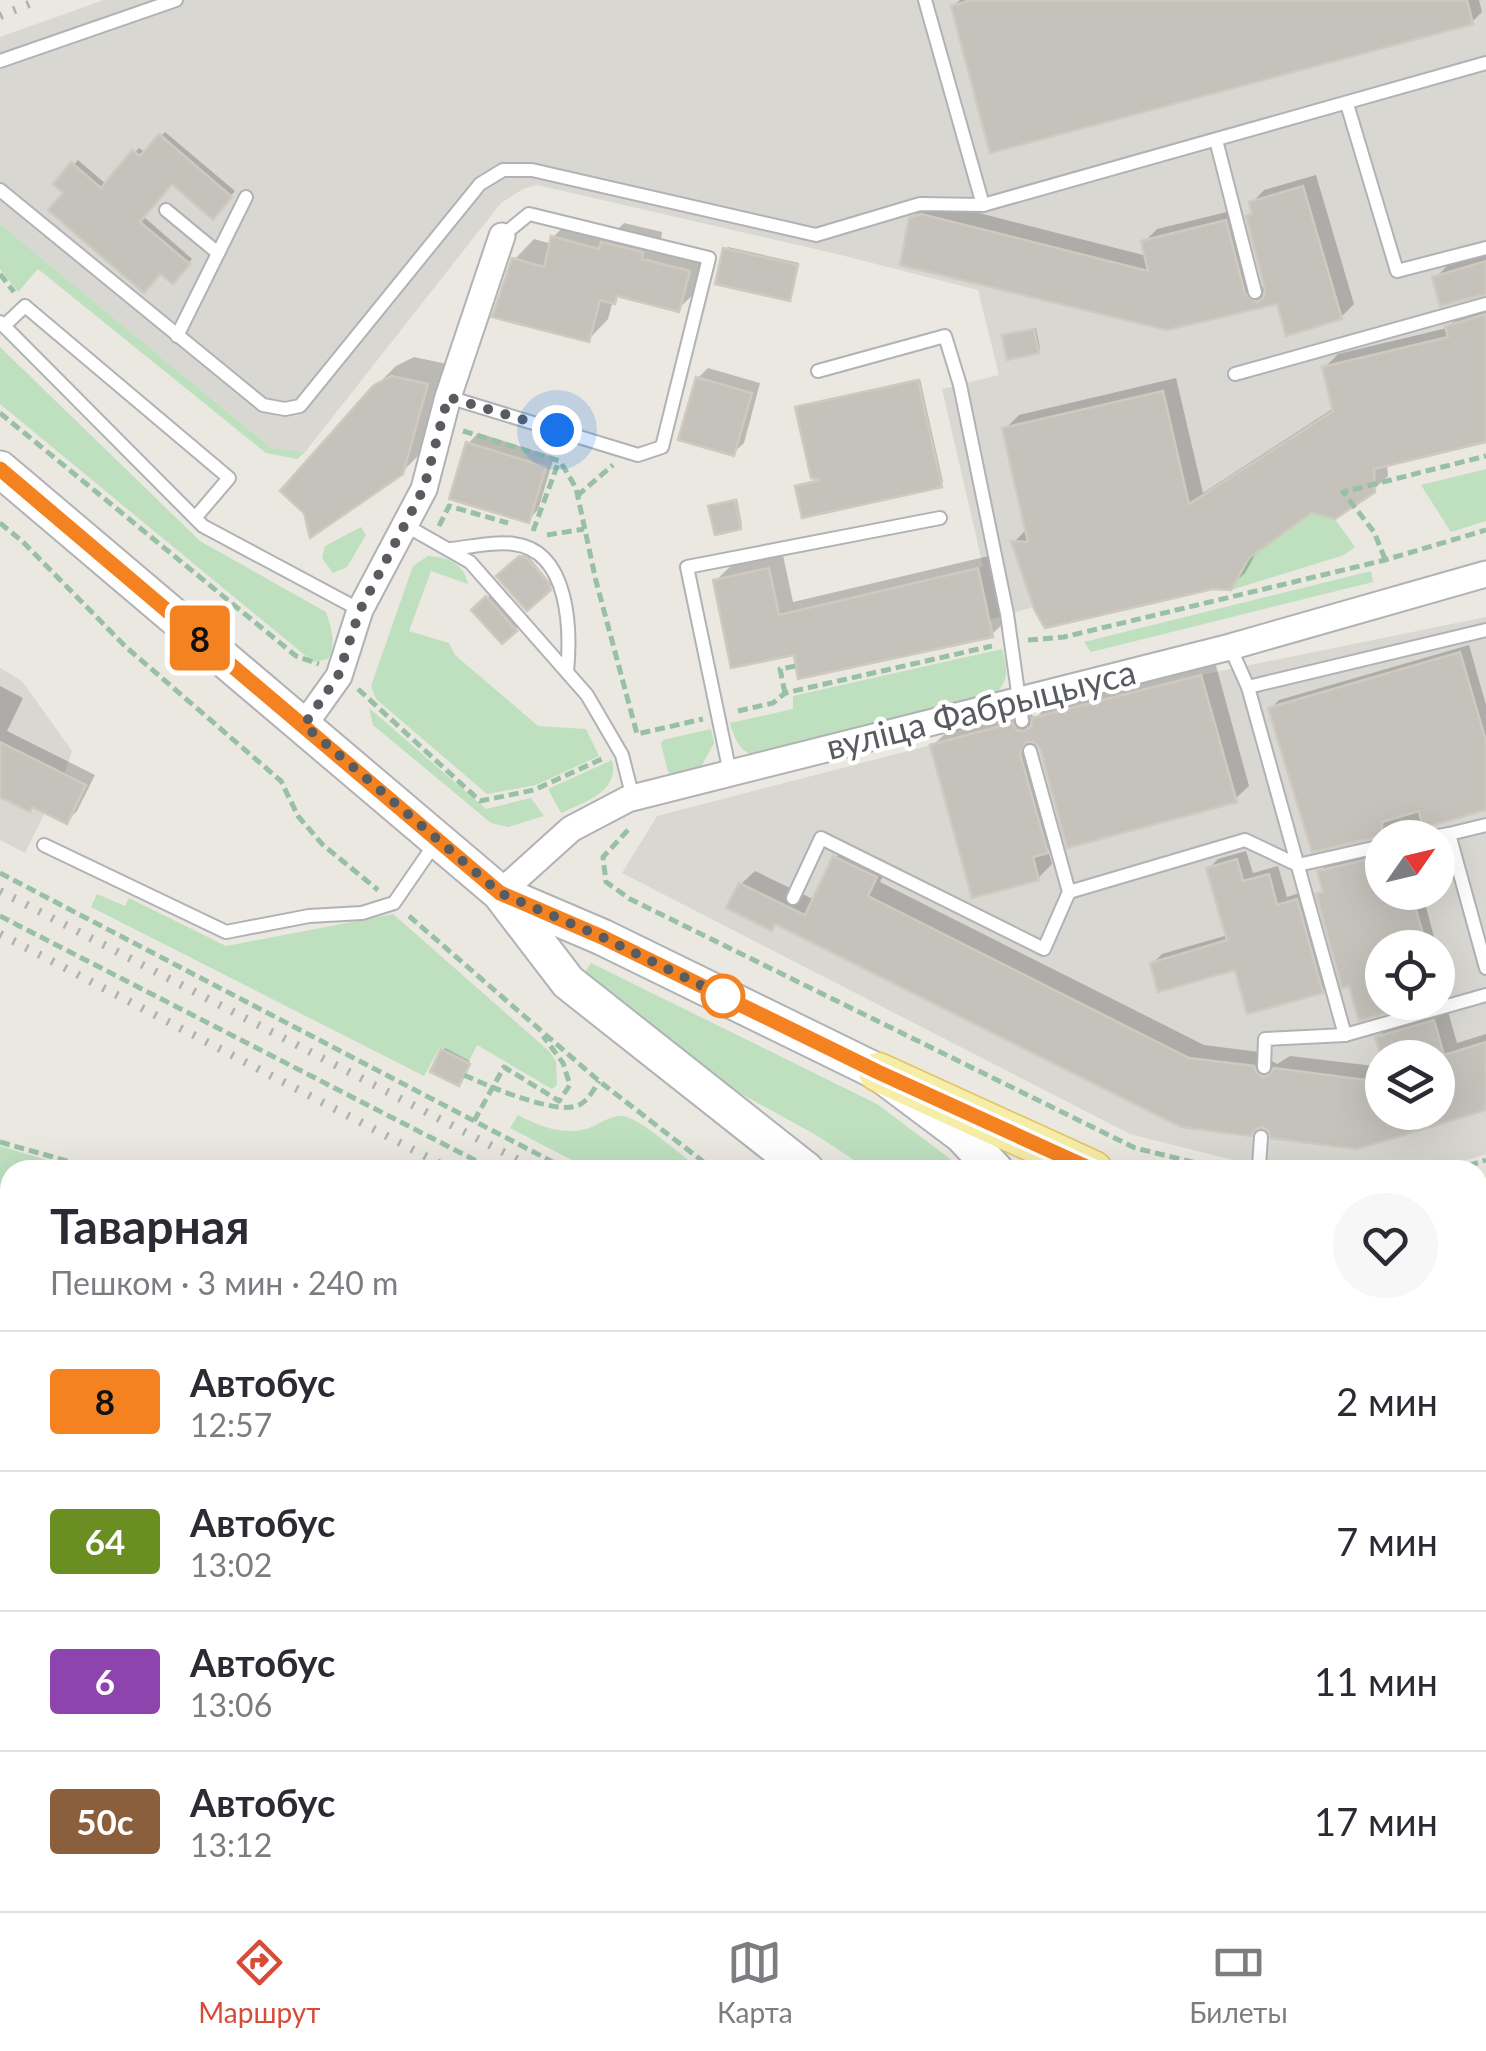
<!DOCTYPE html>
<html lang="ru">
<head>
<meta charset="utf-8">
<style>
	:root { --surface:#fff; --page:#f7f7f7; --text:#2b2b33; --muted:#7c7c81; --line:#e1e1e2; --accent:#d74c39 }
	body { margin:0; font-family:Lato,sans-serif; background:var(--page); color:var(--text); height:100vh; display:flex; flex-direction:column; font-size:38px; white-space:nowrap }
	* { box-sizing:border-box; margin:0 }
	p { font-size:32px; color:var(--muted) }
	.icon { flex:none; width:55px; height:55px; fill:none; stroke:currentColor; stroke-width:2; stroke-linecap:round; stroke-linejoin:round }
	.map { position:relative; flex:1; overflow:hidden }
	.panel { position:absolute; left:0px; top:1160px; width:1488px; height:752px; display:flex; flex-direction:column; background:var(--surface); border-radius:30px 30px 0 0; box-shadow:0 10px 40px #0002 }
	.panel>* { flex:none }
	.badge { padding:0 20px; border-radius:8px; font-size:35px; line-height:65px }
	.needle { width:65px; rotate:56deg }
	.buttons { position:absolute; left:1365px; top:820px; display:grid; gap:20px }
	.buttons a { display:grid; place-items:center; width:90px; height:90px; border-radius:50%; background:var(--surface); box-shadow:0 10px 40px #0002; font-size:50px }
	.you { position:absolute; width:50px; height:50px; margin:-25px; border:8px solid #fff; border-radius:50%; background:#1a73e8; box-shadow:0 0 0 15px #1a73e833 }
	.map>.badge { position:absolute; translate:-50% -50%; box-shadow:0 0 0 5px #fff }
	.round { display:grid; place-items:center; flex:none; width:105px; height:105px; border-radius:52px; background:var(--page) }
	.overview { display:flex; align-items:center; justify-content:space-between; height:170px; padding:0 50px }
	h1 { font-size:48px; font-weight:700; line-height:75px }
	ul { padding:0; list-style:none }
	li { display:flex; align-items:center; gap:30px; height:140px; padding:0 50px; border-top:2px solid var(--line) }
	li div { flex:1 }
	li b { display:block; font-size:38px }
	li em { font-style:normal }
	li .badge { min-width:110px; font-weight:700; text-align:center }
	.tab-bar { display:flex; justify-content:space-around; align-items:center; height:140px; border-top:2px solid var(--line); background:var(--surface); font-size:28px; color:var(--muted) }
	.tab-bar a { display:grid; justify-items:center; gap:5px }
	.tab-bar .selected { color:var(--accent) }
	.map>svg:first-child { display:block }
</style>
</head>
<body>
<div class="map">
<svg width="1486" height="1911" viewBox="0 0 1486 1911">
	<rect width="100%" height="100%" fill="#eae8e0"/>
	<polygon fill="#faf3d5" points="1478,1883 1486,1887 1486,1911 962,1911 958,1903 1478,1902"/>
	<g fill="#d9d7d2" fill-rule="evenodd">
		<polygon points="104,0 1486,0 1486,442 1374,469 1250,558 1231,590 1213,589 1045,628 1033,607 989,620 978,568 983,566 942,389 999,375 978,290 833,253 537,185 523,189 501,203 305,452 271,448 0,224 0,37"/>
		<path d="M1486 617V1154L1435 1170H1272L1130 1134 622 873 657 816 1201 675ZM1382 838H1438V892H1382ZM1382 948H1438V1002H1382ZM1382 1058H1438V1112H1382Z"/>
		<polygon points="0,668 22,681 72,751 64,774 86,785 67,824 45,813 25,853 0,840"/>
	</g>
	<g fill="#bee0bf">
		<polygon points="0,224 271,448 305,452 297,459 266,453 38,269 18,292 0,269"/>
		<path d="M0 347 200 541 326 612C331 628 337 643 328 659L313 662 0 404Z"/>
		<polygon points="1486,469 1486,521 1451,532 1421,485"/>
		<polygon points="1311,513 1335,519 1355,547 1344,555 1231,590 1249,558"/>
		<polygon points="361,527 366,535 347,567 333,573 322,558 325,546"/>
		<path d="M428 556C447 557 464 563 468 584L431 571 409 631 449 643 455 655 538 726 586 729 599 756 536 785 487 794 376 699 371 686 413 566Z"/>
		<polygon points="1371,571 1373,582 1091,652 1084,642"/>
		<path d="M1002 649C1007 669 1010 678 996 694L755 756C739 751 734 737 730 723L793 709V696Z"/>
		<polygon points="369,708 486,809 531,798 544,816 508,827 491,823 373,725"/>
		<polygon points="711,729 714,743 701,767 673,774 668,772 661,744 663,740"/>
		<path d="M612 760C620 792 584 802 561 813L548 789Z"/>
		<polygon points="97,894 125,906 129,898 226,946 393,914 550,1052 556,1062 557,1085 552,1089 477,1045 469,1061 440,1047 424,1076 91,907"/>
		<polygon points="591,963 877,1104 965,1170 869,1170 816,1135 736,1091 584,973"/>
		<path d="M518 1115C539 1126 561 1135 586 1129 599 1125 609 1115 623 1116 641 1118 684 1158 701 1170H591L510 1128Z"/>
		<polygon points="0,1146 80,1170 10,1170 10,1209 0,1207"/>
		<polygon points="0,1393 10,1394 10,1644 0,1648"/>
	</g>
	<g fill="#0003">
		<polygon points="960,0 1479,0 1482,12 1472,22 953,6"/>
		<polygon points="165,132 235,191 213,216 172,181 143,216 192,259 172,281 56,184 78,160 107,185 139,148 146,153"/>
		<polygon points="1316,175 1354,304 1341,317 1279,301 1167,327 911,219 925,206 936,202 1147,256 1144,242 1157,229 1239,209 1258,282 1268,293 1249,216 1254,211 1252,203 1264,190"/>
		<polygon points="574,217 618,229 624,223 662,232 661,239 708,251 699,289 678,309 621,294 613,301 608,319 588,340 514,260 534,239 552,244 553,237"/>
		<polygon points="728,247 799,263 791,296 789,299 725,250"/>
		<polygon points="1486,254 1486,292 1435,278 1449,264"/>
		<polygon points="1486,306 1486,439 1387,463 1388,476 1373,490 1310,511 1259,548 1245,573 1230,587 1014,542 1028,528 1005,429 1019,415 1176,378 1203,493 1334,408 1325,367 1338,354 1447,328 1462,313"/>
		<polygon points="1036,328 1040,348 1038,351 1005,336"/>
		<polygon points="414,357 447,364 423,451 402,472 374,388 396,366"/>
		<polygon points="708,368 760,383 744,443 733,453 698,378"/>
		<polygon points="920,379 943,482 940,485 798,487 824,479 798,408 800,406"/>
		<polygon points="478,433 554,457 538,510 528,520 468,444"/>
		<polygon points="737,499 742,525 740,527 711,507"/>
		<polygon points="523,555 529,557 552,585 527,608 499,577"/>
		<polygon points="783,555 793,602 993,555 1007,620 991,635 796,652 715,581 731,566"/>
		<polygon points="490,595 518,627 503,641 475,610"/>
		<polygon points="1469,645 1486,705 1486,807 1404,830 1406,838 1387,838 1271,708 1279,700"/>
		<polygon points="1215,662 1249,786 1235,799 1042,747 1033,737 1060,837 1048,850 1052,864 1038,878 933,745 947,732 1027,711 1036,718 1048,705"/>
		<polygon points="0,686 23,698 7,731 95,775 77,811 67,821 34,805 0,795"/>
		<polygon points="849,844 889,863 880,882 1204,1045 1267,1053 1269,1059 1277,1064 1290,1056 1382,1067 1382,1112 1438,1112 1438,1058 1378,1037 1392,1024 1447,1008 1457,1043 1486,1034 1486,1108 1272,1130 777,923 772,928 741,884 755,871 815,900 835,858"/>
		<polygon points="1246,851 1253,873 1278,866 1287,897 1306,891 1331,982 1322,991 1237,967 1152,964 1162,954 1228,935 1209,868 1218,859"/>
		<polygon points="1382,851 1382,892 1422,892 1437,948 1382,948 1382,1002 1360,1018 1319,895 1325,889 1320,872 1328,863"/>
		<polygon points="1438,950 1448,987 1438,996"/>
		<polygon points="445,1048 470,1061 461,1080 443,1051"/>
		<polygon points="354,1902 599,1902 575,1911 332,1911"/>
		<polygon points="1082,1902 1236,1902 1253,1911 1077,1911"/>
	</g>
	<g fill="#c5c2bc" stroke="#cecabf" stroke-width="2.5">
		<polygon points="971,0 1467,0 1473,24 990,153 951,6"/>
		<polygon points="159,134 232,197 213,220 172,184 140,222 190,264 173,284 160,274 144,293 48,210 63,193 53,184 71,162 101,188 132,150 140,156"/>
		<polygon points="1303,186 1342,319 1286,336 1277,304 1167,330 900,265 909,218 921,214 1148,271 1141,241 1226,220 1245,294 1257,302 1263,298 1265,290 1246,216 1252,214 1249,202"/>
		<polygon points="551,236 599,249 601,242 643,252 642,259 690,271 679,312 617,296 615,304 600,300 589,342 492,317 512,258 544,267"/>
		<polygon points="723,248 798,265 790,301 715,284"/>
		<polygon points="1486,261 1486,294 1440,306 1432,277"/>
		<polygon points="1486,314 1486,442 1374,469 1375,492 1335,519 1311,513 1249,558 1231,590 1213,589 1045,628 1035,611 1011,541 1028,542 1002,428 1163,391 1189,504 1333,411 1322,367 1448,337 1445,326"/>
		<polygon points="1034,329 1039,353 1007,360 1002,335"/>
		<polygon points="391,376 428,384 403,474 310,538 304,513 280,491 373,386"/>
		<polygon points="696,377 752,393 734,456 678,440"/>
		<polygon points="918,380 942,487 802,518 795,486 820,480 811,478 795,407"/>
		<polygon points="466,442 546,467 529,523 449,499"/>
		<polygon points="735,500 741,529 715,535 708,506"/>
		<polygon points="519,556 527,558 548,582 551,590 527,611 496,576"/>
		<polygon points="769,568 779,615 978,568 993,637 798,679 794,655 731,668 713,580"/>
		<polygon points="486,596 517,631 502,644 471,610"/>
		<polygon points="1460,652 1486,741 1486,810 1423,828 1419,811 1382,822 1382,836 1312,852 1268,708"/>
		<polygon points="1201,675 1237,802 1067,848 1040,748 1033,742 1026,742 1020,754 1048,853 1033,857 1039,880 972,898 930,745 1012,723 1017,730 1024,731 1031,726 1032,718"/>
		<polygon points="0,742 86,785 67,824 32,807 30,812 0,797"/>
		<polygon points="833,856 877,877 868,896 1189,1058 1254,1066 1256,1072 1263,1077 1269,1075 1274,1068 1382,1082 1382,1112 1438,1112 1438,1058 1382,1058 1375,1037 1434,1020 1444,1055 1486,1042 1486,1110 1357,1149 1271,1138 1269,1132 1263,1127 1256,1129 1251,1136 1181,1127 775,924 772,931 726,908 739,883 805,915"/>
		<polygon points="1382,856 1382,892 1411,892 1427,948 1382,948 1382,1002 1423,1002 1359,1021 1349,986 1342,988 1316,894 1323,892 1317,871"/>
		<polygon points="1237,859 1243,881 1269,874 1277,905 1297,899 1323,993 1247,1014 1235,970 1158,992 1150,963 1227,940 1206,868"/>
		<polygon points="441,1049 470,1064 459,1086 430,1072"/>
	</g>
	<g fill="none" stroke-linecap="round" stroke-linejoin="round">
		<defs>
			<g id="service">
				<polyline points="925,0 983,205"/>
				<polyline points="0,61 176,0"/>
				<polyline points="1347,104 1397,271 1486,248"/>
				<polyline points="1216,140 1255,292"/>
				<polyline points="0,190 263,405 285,409 300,406 480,184 503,170 532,170 816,235 920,204 983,205 1486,63"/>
				<polyline points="166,210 218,253"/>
				<polyline points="0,322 203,526 360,610"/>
				<polyline points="4,326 25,306 229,478 195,518"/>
				<polyline points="177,336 246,197"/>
				<polyline points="818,371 945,336 960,385 1007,614 1022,721"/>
				<polyline points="1235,374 1486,304"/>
				<polyline points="448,397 638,455 662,447 709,258 529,214 502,236"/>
				<polyline points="405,525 470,562 587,695 622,755 633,798"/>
				<path d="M451 549C471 547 495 541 514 544 570 551 571 631 567 672"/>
				<polyline points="1230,647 1248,687 1345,1035 1486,995"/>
				<polyline points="1248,687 1486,630"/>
				<polyline points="730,773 687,567 940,518"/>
				<polyline points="1486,825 1449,834 1486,968"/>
				<polyline points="1427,838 1449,834"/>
				<polyline points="44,845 226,932 309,916 362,913 394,903 436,842"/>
				<polyline points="1069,892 1245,840 1298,865 1382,846"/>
				<polyline points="793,898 821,838 1044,949 1069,892 1030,751"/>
				<polyline points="1264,1067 1265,1039 1345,1035"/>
				<polyline points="1259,1166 1261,1137"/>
				<polyline points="0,1236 10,1238"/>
				<polyline points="1212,1902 1228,1911"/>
			</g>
			<g id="minor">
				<polyline points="304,725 339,676 360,610 424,489 448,397 502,236"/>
				<polyline points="500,893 571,829 628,799 1230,647 1486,574"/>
			</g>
			<g id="secondary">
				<polyline points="0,469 500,893 568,982 806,1170"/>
				<polyline points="506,896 602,937 878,1072 962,1135 995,1170"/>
				<polyline points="1478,1530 1486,1535"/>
				<polyline points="1478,1559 1486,1564"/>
			</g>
			<g id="primary">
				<polyline points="878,1072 1093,1170"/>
				<polyline points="1478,1203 1486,1201"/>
				<polyline points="1478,1317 1486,1314"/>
				<polyline points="1478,1363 1486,1360"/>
				<polyline points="10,1682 2,1719 10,1751"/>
				<polyline points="0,1862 10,1849"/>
				<polyline points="933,1902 936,1911"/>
				<polyline points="69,1911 91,1902"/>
				<polyline points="155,1911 164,1902"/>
				<polyline points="823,1911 829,1902"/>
			</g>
		</defs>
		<use href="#service" stroke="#b0b2b6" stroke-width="16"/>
		<use href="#minor" stroke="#b0b2b6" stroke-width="29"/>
		<use href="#secondary" stroke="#afb2b6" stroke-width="39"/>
		<use href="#primary" stroke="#e2c460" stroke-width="41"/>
		<g stroke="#98c0a5" stroke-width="5" stroke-dasharray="10 5" stroke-linecap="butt">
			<polyline points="0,274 14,292"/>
			<polyline points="0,413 296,656 319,664"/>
			<polyline points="463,431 560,461 576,488 596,581 637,734 703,719"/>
			<polyline points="577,496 613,465"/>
			<polyline points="0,523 22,541 126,647 281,781 298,816 323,845 378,890"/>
			<polyline points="439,526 449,506 508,523"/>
			<polyline points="533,531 559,461"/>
			<polyline points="547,535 584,529"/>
			<polyline points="1385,559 1374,532 1343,492 1486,456"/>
			<polyline points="1028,640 1064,637 1385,560 1486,530"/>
			<polyline points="358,689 480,801 534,790 604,758"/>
			<polyline points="785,693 780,669 796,666"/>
			<polyline points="738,711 773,703 785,693 992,646"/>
			<polyline points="628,830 603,857 606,882 630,899 1135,1148 1225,1170"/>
			<polyline points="0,873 568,1170"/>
			<polyline points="0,916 494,1170"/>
			<polyline points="409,916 599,1081 714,1170"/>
			<path d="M464 1075C488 1086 557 1116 579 1105 588 1101 594 1089 599 1081"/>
			<polyline points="474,1121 504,1067 559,1101 570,1085 563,1063 543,1036"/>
			<polyline points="0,1142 99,1170"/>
			<polyline points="1454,1170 1486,1160"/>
			<polyline points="1478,1275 1486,1272"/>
			<polyline points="1478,1476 1486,1480"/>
			<polyline points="1478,1634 1486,1638"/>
			<polyline points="1478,1704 1486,1709"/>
			<polyline points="211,1911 221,1902"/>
			<polyline points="1072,1911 1077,1902"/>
		</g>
		<use href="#service" stroke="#fff" stroke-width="12"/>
		<use href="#minor" stroke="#fff" stroke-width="25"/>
		<use href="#secondary" stroke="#fff" stroke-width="35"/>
		<use href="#primary" stroke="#f6eda8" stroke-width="38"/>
		<g stroke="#b0b1b1" stroke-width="8" stroke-dasharray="2.5 12" stroke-linecap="butt">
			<polyline points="0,16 39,0"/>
			<polyline points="0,891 538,1170"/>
			<polyline points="0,934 452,1170"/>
			<polyline points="0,1336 10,1337"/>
			<polyline points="1478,1678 1486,1683"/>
			<polyline points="1478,1726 1486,1731"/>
			<polyline points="1478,1833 1486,1837"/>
		</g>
	</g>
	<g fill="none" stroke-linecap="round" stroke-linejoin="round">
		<defs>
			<polyline id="line" points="0,469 500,893 602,937 878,1072 1093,1170"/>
		</defs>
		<use href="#line" stroke="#fff" stroke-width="22"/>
		<use href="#line" stroke="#f58220" stroke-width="15"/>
		<polyline stroke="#585b5f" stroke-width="10" stroke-dasharray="0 18" points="557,430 448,397 424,488 360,610 338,676 304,725 500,893 602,937 723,996"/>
	</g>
	<circle fill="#fff" stroke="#f58220" stroke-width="5" cx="723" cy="996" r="20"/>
	<g text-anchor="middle" stroke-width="9" stroke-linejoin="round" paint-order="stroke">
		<g font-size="35" fill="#585b5f" stroke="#fff">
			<text transform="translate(981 710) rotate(-14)" y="12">вуліца Фабрыцыуса</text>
		</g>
	</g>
</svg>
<div class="buttons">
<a><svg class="needle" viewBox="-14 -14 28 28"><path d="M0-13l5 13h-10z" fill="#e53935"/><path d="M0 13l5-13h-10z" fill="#7c7c81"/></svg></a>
<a><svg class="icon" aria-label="locate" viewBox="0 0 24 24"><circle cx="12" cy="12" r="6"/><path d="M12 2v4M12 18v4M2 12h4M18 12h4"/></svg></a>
<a><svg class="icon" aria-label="layers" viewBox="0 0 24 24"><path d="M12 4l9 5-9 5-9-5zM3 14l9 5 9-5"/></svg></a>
</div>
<div class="you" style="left:557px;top:430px"></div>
<b class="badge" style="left:200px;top:638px;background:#f58220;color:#111">8</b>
<section class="panel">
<div class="overview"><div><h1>Таварная</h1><p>Пешком · 3 мин · 240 m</p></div><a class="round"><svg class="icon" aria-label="heart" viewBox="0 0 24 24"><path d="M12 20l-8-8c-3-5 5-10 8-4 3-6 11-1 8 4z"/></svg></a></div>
<ul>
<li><span class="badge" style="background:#f58220;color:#111">8</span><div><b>Автобус</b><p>12:57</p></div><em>2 мин</em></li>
<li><span class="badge" style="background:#6b8e23;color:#fff">64</span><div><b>Автобус</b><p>13:02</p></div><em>7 мин</em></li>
<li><span class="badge" style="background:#8e44ad;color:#fff">6</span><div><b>Автобус</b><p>13:06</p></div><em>11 мин</em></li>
<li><span class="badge" style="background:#8b5e3c;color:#fff">50с</span><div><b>Автобус</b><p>13:12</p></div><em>17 мин</em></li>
</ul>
</section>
</div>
<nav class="tab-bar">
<a class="selected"><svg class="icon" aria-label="directions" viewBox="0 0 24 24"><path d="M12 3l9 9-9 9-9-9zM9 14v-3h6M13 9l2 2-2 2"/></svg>Маршрут</a>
<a><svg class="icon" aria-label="map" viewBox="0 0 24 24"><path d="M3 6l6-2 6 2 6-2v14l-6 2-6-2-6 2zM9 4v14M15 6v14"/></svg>Карта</a>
<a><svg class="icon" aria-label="tickets" viewBox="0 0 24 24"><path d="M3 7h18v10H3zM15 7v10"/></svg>Билеты</a>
</nav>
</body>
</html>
